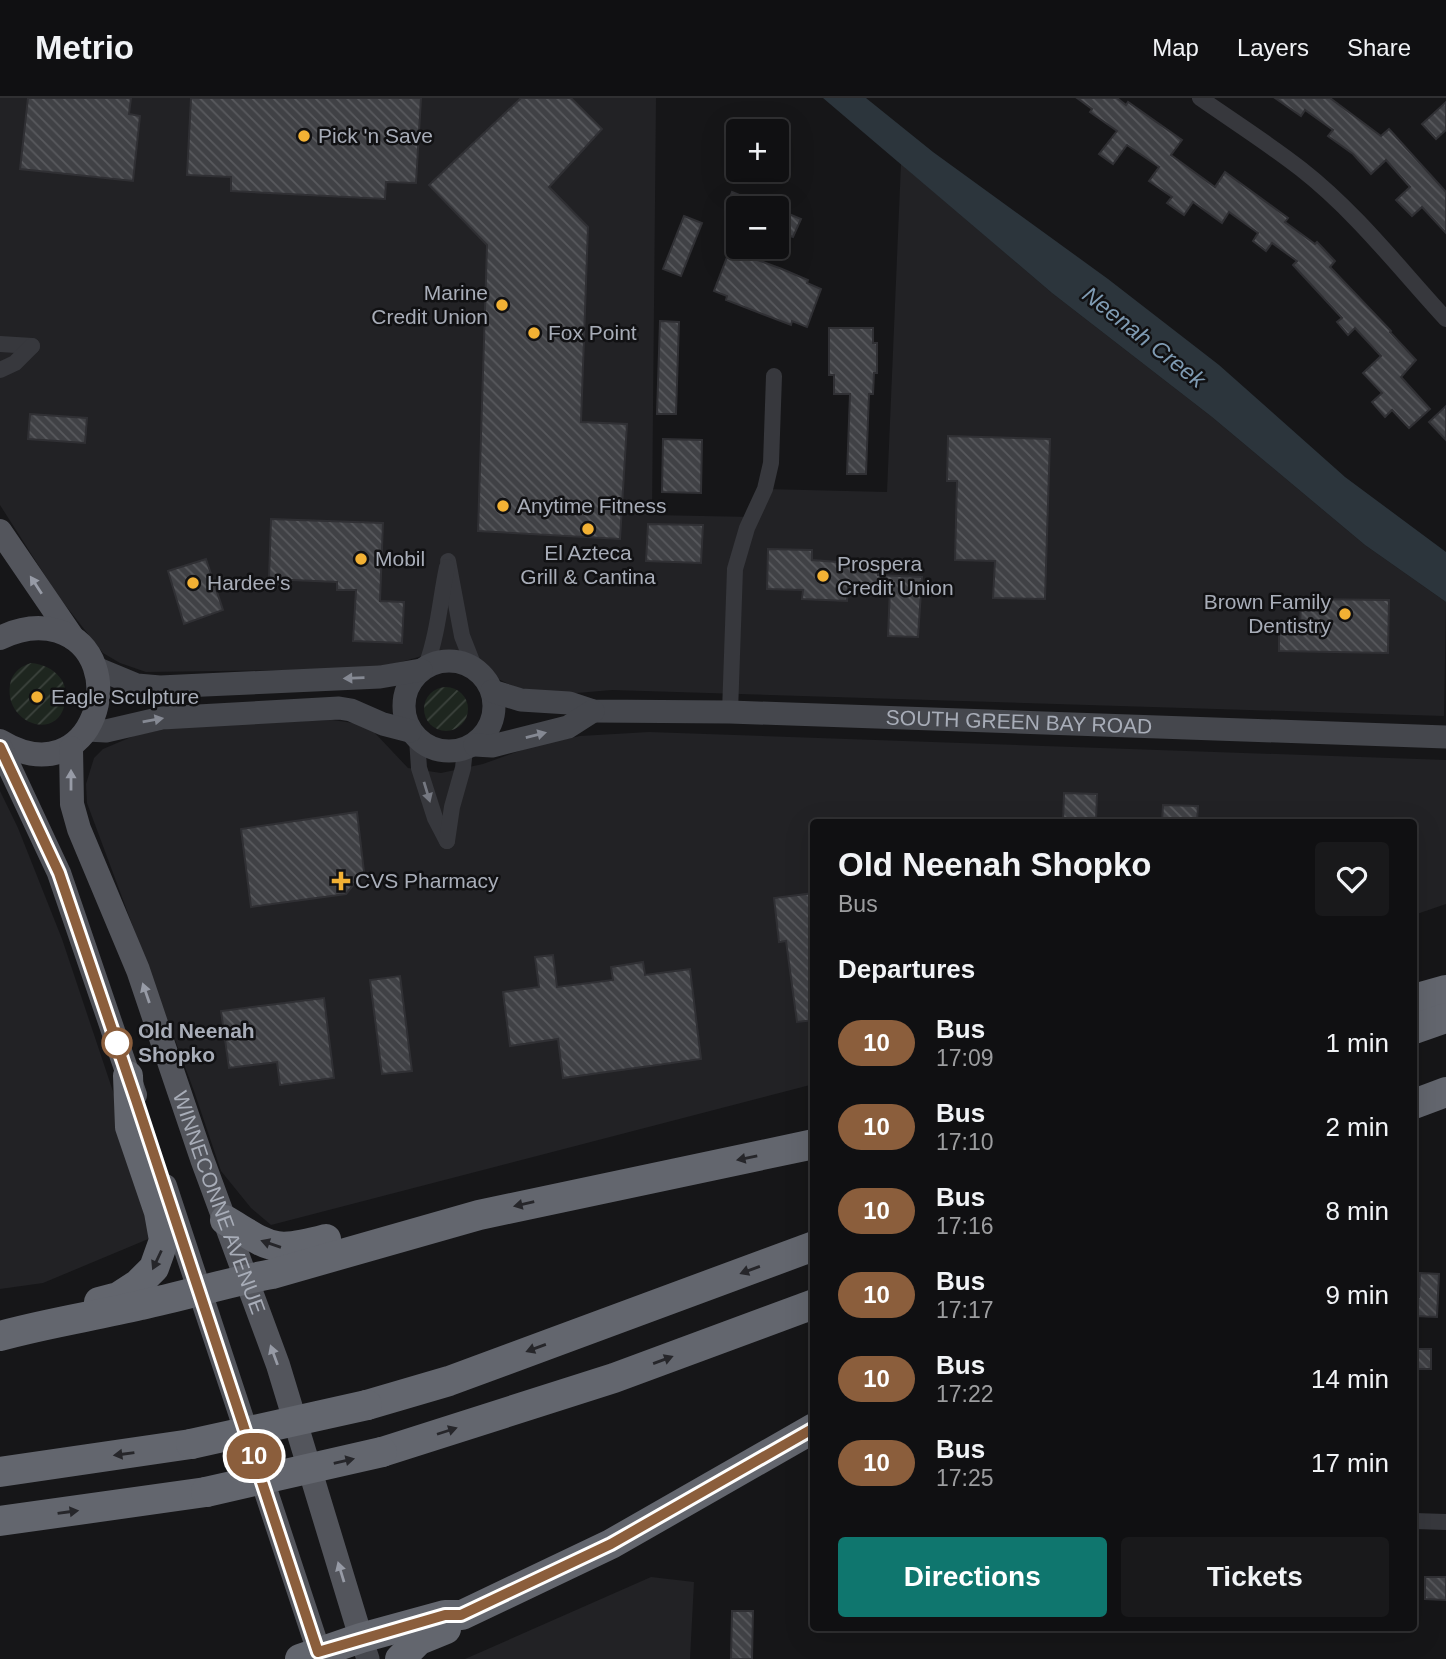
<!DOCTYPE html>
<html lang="en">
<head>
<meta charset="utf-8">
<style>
	:root { --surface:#101012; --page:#19191b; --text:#f1f3f6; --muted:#9c9d9f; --line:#303032; --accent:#0f766e }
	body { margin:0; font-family:Arial,sans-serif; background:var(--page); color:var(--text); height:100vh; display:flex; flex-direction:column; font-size:26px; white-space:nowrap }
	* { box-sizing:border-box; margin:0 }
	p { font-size:23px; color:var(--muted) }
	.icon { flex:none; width:38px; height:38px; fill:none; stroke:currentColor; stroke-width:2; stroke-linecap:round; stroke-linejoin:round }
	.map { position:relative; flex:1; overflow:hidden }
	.drawer { position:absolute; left:810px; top:721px; width:607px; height:812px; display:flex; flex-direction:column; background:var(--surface); border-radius:7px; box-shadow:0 7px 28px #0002,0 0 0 2px var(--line) }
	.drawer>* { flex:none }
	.badge { padding:0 14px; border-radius:23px; font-size:24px; line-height:46px }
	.tools { position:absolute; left:726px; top:21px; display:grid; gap:14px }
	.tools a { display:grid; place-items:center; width:63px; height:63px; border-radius:7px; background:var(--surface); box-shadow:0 7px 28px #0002,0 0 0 2px var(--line); font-size:35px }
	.map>.badge { position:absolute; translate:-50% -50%; box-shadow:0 0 0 4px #fff }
	h2 { padding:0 28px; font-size:26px; line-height:63px }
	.round { display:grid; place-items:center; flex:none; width:74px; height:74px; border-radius:7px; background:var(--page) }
	.overview { display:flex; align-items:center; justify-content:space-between; height:119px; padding:0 28px }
	h1 { font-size:33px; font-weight:800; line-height:52px }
	.primary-button { display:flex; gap:14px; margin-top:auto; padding:14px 28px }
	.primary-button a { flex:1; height:80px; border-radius:7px; background:var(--accent); color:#fff; font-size:28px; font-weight:800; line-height:80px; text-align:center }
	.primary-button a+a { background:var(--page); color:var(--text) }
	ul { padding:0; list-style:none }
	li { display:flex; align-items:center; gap:21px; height:84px; padding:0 28px }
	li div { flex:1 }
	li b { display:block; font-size:26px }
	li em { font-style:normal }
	li .badge { min-width:77px; font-weight:700; text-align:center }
	header { display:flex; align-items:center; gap:42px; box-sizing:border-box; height:98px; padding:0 35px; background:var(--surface); border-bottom:2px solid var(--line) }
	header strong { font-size:33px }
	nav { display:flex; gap:38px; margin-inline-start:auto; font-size:24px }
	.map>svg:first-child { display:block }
</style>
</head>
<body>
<header>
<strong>Metrio</strong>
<nav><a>Map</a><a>Layers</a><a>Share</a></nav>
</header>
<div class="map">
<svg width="1446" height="1561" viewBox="0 0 1446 1561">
	<defs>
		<pattern id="garden-furrows" width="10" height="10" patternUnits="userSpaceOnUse" patternTransform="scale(1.75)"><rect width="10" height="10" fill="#1e261f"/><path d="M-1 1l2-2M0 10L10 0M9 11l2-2" fill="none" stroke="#3c433d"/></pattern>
		<pattern id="building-back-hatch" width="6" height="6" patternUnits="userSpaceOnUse" patternTransform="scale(1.75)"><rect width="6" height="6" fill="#404145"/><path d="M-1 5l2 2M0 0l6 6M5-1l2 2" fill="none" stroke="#595a5e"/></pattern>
	</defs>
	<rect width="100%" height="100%" fill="#161618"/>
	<g fill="#222225">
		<polygon points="0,0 656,0 652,417 752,419 765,391 887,394 901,66 1052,195 1212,319 1365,447 1446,504 1444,618 612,592 553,597 515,589 498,581 485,568 455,554 444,552 397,565 360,571 146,574 120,565 103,555 58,498 0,407"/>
		<polygon points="332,622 354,625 374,634 408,670 441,675 483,666 533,648 580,638 649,634 1446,662 1446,806 1414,817 1414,724 814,724 814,986 271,1127 251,1110 221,1073 194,993 87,705 86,686 94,660 103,651 136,637 182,628"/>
		<polygon points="0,693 18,730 62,841 151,1107 153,1139 43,1185 0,1191"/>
		<polygon points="651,1479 694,1484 690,1561 465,1561"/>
	</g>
	<g fill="url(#garden-furrows)">
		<path d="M31 565C54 567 72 584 64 609 54 644 0 623 11 582 15 573 21 568 31 565Z"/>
		<circle cx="446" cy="611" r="22"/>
	</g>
	<polygon fill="#2c353c" points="823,0 866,0 933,54 1108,181 1219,267 1345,379 1446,454 1446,504 1365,447 1212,319 1052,195"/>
	<g fill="url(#building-back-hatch)" stroke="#303034" stroke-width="2">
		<polygon points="28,0 131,0 129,16 140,18 133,83 20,71"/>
		<polygon points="191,0 421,0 416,85 386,84 385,101 231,93 231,79 187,77"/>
		<polygon points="521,0 571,0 602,31 549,89 588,129 581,324 627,326 620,441 478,433 487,147 429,87"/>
		<polygon points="1077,0 1117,0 1126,7 1128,4 1182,42 1171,57 1215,89 1225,74 1288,120 1285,124 1315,146 1317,144 1335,163 1330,169 1391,233 1390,234 1416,262 1401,279 1430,311 1409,330 1392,312 1385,319 1372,304 1382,295 1363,275 1381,258 1355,230 1348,237 1337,224 1342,220 1293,167 1297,163 1272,145 1266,153 1253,143 1258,135 1229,114 1222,125 1193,104 1184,117 1167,105 1172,99 1149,83 1159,69 1127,47 1113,66 1099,56 1117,33 1090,14 1092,11"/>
		<polygon points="1275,0 1330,0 1381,38 1389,31 1446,94 1446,135 1422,109 1412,118 1396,102 1410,89 1386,62 1371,76 1353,56 1328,38 1333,32 1305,12 1301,18"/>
		<polygon points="1446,4 1446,32 1436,41 1422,26"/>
		<polygon points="732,94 772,110 726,110"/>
		<polygon points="777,111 801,121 793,139 777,133"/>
		<polygon points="684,118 702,125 681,178 663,171"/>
		<polygon points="729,154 743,160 744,157 782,171 808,182 807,185 821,191 807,229 792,223 791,227 726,202 727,198 714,193"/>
		<polygon points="660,223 679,224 676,316 657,316"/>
		<polygon points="829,230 873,230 873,245 877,245 877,275 874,275 873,296 869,296 866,376 847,376 850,296 834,296 834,277 829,277"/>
		<polygon points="1446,308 1446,342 1429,324"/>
		<polygon points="30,316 87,320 85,345 28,341"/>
		<polygon points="948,338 1050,341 1045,501 993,500 995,463 955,462 957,383 947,383"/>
		<polygon points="663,341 702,342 701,395 662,394"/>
		<polygon points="271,421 383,425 380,503 404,504 402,545 353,543 356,492 337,492 337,484 269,481"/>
		<polygon points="648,426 703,427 701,465 646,463"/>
		<polygon points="768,451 812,452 812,462 878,467 878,477 922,479 918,539 888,538 890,490 848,489 847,503 802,501 803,492 767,491"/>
		<polygon points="206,461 223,512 184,526 168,473"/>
		<polygon points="1301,501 1389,502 1388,555 1279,553 1279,529 1300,529"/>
		<polygon points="1064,695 1097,696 1096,724 1063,724"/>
		<polygon points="1163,707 1198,708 1197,724 1162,724"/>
		<polygon points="357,714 364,774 346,796 251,809 241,731"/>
		<polygon points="814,795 814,922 797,924 786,843 779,844 774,800"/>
		<polygon points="553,857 557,889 613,882 611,869 643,864 645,877 690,871 701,961 563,980 558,941 510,948 503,894 539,889 535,859"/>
		<polygon points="400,878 412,973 382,976 370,882"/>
		<polygon points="324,900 334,980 280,987 277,964 229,970 221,913"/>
		<polygon points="1420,1175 1439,1176 1437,1219 1414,1218 1414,1199 1419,1199"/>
		<rect x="1414" y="1251" width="17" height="20"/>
		<polygon points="1425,1479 1446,1479 1446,1502 1425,1501"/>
		<polygon points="732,1513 753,1513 752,1561 731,1561"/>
	</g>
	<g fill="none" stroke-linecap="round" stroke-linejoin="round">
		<g stroke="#37383d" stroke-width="16">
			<path d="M1200 0C1233 23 1269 46 1301 71 1356 114 1399 170 1446 221"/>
			<polyline points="0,246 32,248"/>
			<polyline points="0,272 15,265 32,248"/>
			<polyline points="448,463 462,538 475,571"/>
			<path d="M426 568C438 536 440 502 447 469"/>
			<polyline points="730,614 735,471 747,430 765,391 771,365 774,278"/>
			<polyline points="417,641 419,670 435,720 447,743"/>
			<polyline points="447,743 452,709 463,670 465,651"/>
			<polyline points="1414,1423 1446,1424"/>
		</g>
		<g stroke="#45474d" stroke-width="23">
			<circle cx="449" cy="608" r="45"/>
			<polyline points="96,570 137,587 160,589 380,579 421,572"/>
			<path id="s1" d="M492 593 521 602 569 605 593 613 730 614 1446 639"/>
			<polyline points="87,632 106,633 162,620 339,610 351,612 383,626 410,633"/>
			<polyline points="475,647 492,648 568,629 593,613"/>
			<polyline points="361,1540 368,1561"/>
		</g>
		<g stroke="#53555c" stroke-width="24">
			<polyline points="0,433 73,540"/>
			<path d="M0 540C18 531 38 527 58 533 135 558 94 700 0 643"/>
			<polyline points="0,649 59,775 135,997"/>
			<path id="s2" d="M71 650 72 706 79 731 138 872 202 1061 278 1267 361 1540"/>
			<polyline points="165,1088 319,1554"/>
		</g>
		<g stroke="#63666e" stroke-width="30">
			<polyline points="1414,901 1446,892"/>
			<polyline points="1414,931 1446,920"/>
			<polyline points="1414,1006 1446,994"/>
			<path d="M225 1122C271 1149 272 1156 326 1141"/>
			<polyline points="99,1204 118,1199 138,1186 154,1170 164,1142 159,1114 130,1029 128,978"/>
			<path d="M0 1238C47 1225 94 1218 141 1207 185 1198 228 1184 272 1176L479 1117 814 1046"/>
			<polyline points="367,1307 449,1283 814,1148"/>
			<polyline points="382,1354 614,1280 814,1206"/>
			<polyline points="0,1374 191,1346"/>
			<polyline points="0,1423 206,1394"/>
			<polyline points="300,1561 361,1540 445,1517 462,1517 611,1446 814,1330"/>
			<polyline points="400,1561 419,1542 446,1531"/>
		</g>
		<g stroke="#63666e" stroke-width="30">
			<polyline points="191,1346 367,1307"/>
			<polyline points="206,1394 382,1354"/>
		</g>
	</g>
	<defs><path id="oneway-solid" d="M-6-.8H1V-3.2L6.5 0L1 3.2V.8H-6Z" transform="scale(1.75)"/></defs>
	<g fill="#979ba6">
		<use href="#oneway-solid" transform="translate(36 487) rotate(-123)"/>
		<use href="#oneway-solid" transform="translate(71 682) rotate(-90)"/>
		<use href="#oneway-solid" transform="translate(146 895) rotate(-109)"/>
		<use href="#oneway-solid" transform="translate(274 1257) rotate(-110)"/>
		<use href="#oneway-solid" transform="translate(341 1474) rotate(-107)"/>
	</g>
	<g fill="#858993">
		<use href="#oneway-solid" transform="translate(354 580) rotate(178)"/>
		<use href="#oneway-solid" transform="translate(153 622) rotate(-10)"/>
		<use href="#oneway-solid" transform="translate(536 637) rotate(-14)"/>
	</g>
	<use fill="#757881" href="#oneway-solid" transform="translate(427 694) rotate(73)"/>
	<g fill="#26262a">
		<use href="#oneway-solid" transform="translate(747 1060) rotate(168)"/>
		<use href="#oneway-solid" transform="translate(524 1106) rotate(167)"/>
		<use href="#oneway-solid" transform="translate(271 1146) rotate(-161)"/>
		<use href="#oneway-solid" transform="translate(157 1162) rotate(115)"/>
		<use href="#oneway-solid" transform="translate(750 1172) rotate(160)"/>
		<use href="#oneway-solid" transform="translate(536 1250) rotate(160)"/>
		<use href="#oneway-solid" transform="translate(663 1262) rotate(-20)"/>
		<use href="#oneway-solid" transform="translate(447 1333) rotate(-18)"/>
		<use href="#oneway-solid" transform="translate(124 1356) rotate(172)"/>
		<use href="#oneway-solid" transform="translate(344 1363) rotate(-13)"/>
		<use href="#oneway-solid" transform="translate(68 1414) rotate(-8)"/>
	</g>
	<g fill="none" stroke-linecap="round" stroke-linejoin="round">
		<defs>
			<polyline id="line" points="0,649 59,775 136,1002 318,1554 445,1517 461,1517 611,1446 814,1330"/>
		</defs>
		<use href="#line" stroke="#fff" stroke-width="16"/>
		<use href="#line" stroke="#8b5e3c" stroke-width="10"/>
	</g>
	<g fill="#f2b134" stroke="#111113" stroke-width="2.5">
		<circle cx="304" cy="38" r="7"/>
		<circle cx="502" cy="207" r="7"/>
		<circle cx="534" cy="235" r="7"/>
		<circle cx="503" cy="408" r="7"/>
		<circle cx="588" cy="431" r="7"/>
		<circle cx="361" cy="461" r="7"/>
		<circle cx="823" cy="478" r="7"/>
		<circle cx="193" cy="485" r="7"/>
		<circle cx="1345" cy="516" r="7"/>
		<circle cx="37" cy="599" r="7"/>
		<path d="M337.5 772.5h7v7h7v7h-7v7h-7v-7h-7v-7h7z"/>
	</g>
	<circle fill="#fff" stroke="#8b5e3c" stroke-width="3.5" cx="117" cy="945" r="14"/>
	<g text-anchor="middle" stroke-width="5" stroke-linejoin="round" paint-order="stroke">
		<g font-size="21" fill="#a8adb8" stroke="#111113" text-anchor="start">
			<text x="318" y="45">Pick 'n Save</text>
			<text x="488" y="202" text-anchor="end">Marine<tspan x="488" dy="24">Credit Union</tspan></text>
			<text x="548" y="242">Fox Point</text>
			<text x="517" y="415">Anytime Fitness</text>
			<text x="588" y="462" text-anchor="middle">El Azteca<tspan x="588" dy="24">Grill &amp; Cantina</tspan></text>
			<text x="375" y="468">Mobil</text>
			<text x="837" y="473">Prospera<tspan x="837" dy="24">Credit Union</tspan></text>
			<text x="207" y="492">Hardee's</text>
			<text x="1331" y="511" text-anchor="end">Brown Family<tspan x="1331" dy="24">Dentistry</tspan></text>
			<text x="51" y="606">Eagle Sculpture</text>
			<text x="355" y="790">CVS Pharmacy</text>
		</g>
		<g font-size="21" fill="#a8adb8" stroke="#111113">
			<text dy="7" stroke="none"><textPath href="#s1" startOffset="530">SOUTH GREEN BAY ROAD</textPath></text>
			<text dy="7" stroke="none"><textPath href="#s2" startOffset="481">WINNECONNE AVENUE</textPath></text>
		</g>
		<g font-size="21" font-weight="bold" fill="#a8adb8" stroke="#111113" text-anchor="start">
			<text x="138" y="940">Old Neenah<tspan x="138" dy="24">Shopko</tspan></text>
		</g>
		<g font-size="23" font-style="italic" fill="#7f9bb3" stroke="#111113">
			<text transform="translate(1144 239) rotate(38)" y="8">Neenah Creek</text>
		</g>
	</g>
</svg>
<div class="tools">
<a>+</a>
<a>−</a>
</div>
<b class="badge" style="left:254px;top:1358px;background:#8b5e3c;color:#fff">10</b>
<section class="drawer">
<div class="overview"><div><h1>Old Neenah Shopko</h1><p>Bus</p></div><a class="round"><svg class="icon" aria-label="heart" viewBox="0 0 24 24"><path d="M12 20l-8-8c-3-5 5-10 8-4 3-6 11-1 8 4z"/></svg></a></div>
<h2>Departures</h2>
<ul>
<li><span class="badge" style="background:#8b5e3c;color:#fff">10</span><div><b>Bus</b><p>17:09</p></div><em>1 min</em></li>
<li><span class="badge" style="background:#8b5e3c;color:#fff">10</span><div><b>Bus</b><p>17:10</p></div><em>2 min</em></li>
<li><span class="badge" style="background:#8b5e3c;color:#fff">10</span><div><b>Bus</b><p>17:16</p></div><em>8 min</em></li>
<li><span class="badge" style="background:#8b5e3c;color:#fff">10</span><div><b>Bus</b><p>17:17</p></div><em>9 min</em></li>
<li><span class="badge" style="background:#8b5e3c;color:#fff">10</span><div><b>Bus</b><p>17:22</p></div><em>14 min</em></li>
<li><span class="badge" style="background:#8b5e3c;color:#fff">10</span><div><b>Bus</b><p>17:25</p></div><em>17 min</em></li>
</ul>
<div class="primary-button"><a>Directions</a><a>Tickets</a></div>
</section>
</div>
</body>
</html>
